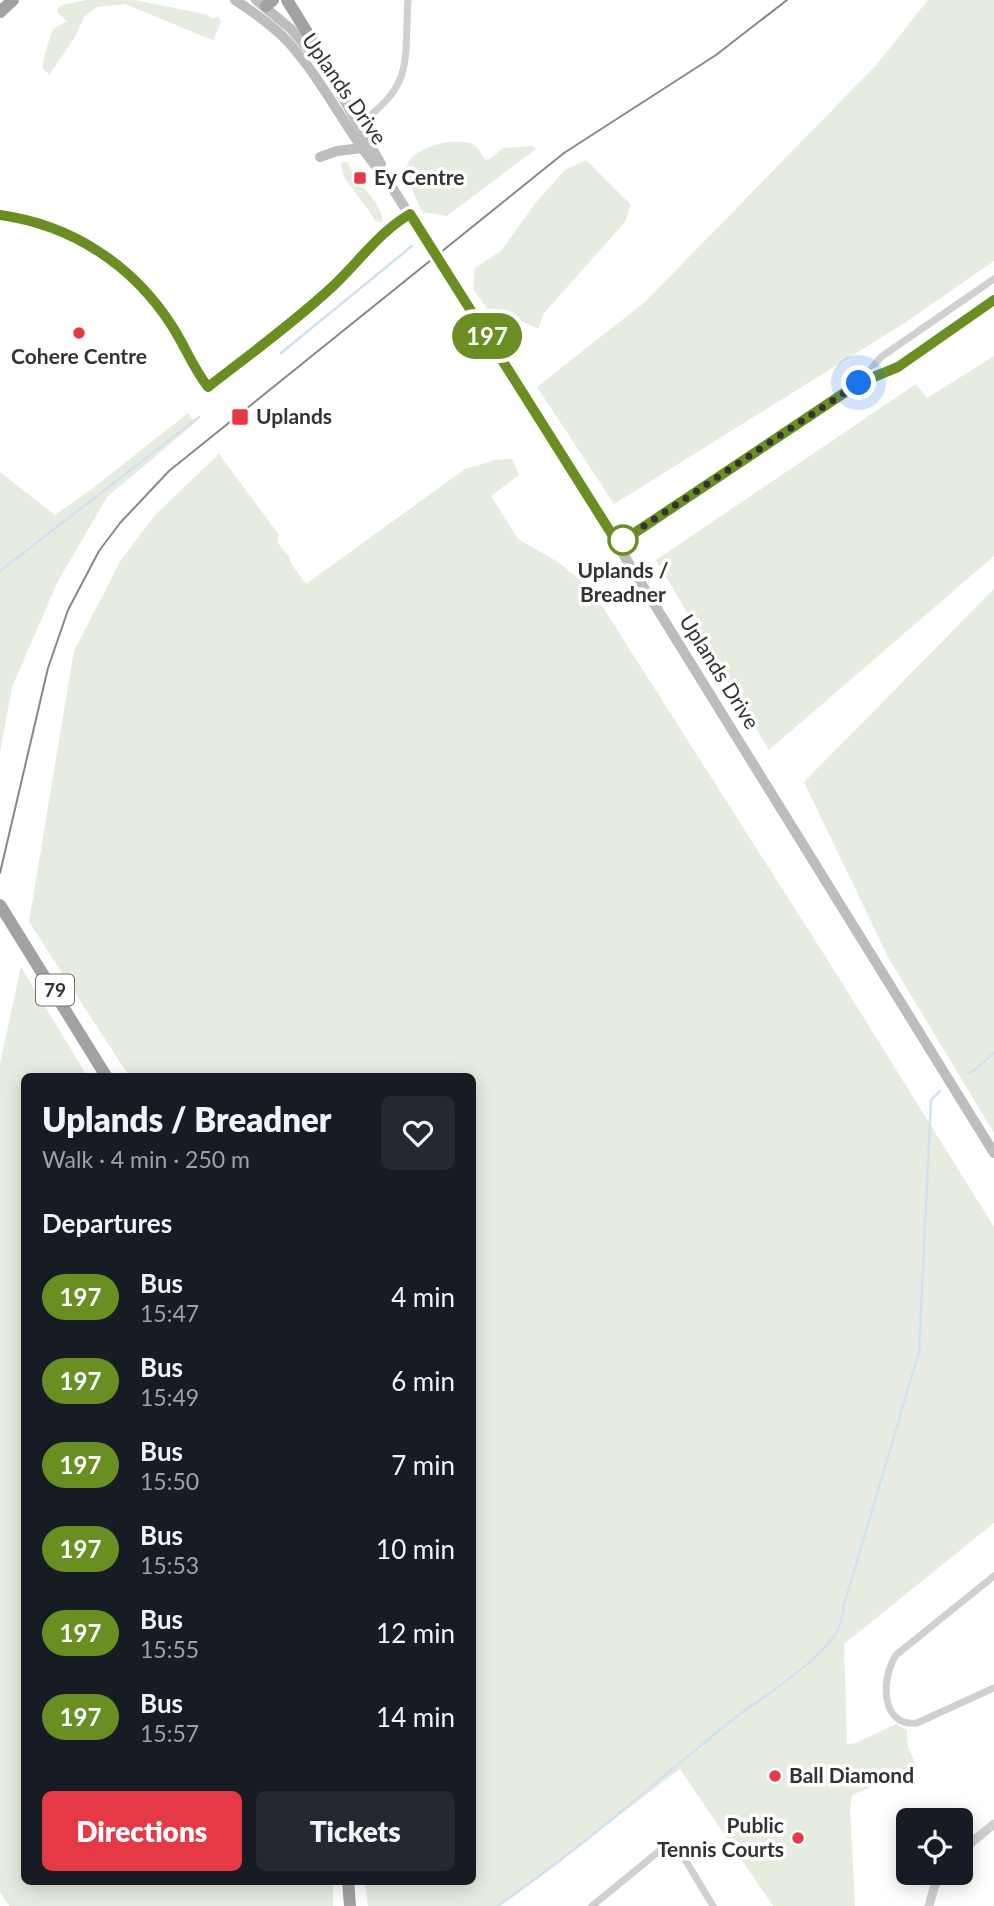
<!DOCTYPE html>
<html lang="en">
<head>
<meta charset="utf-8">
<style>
	:root { --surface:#171b24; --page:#242831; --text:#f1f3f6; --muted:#9ea1a6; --accent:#e63946 }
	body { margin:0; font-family:Lato,sans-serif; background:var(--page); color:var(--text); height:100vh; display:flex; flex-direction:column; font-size:26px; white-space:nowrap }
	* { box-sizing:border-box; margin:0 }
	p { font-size:23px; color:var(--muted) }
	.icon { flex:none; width:38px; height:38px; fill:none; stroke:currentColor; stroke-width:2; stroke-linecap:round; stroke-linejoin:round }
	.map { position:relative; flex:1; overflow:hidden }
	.details { position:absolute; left:21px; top:1073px; width:455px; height:812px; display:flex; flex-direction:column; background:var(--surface); border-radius:10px; box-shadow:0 4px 18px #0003 }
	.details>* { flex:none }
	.badge { padding:0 14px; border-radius:23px; font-size:24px; line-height:46px }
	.fabs { position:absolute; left:896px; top:1808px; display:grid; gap:14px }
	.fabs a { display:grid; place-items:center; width:77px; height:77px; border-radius:10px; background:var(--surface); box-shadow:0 4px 18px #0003; font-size:35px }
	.you { position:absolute; width:35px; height:35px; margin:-18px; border:5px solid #fff; border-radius:50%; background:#1a73e8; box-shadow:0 0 0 10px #1a73e833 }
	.map>.badge { position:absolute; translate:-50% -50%; box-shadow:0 0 0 4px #fff }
	h2 { padding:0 21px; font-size:26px; line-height:63px }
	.round { display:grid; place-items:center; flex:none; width:74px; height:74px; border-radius:10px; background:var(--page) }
	.head { display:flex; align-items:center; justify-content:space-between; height:119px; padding:0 21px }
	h1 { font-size:33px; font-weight:800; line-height:52px }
	.primary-button { display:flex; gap:14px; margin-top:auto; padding:14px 21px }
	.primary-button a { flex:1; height:80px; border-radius:10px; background:var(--accent); color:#fff; font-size:28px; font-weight:800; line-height:80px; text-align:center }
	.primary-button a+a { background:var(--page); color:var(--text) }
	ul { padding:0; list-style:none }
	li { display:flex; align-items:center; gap:21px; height:84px; padding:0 21px }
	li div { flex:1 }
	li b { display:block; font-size:26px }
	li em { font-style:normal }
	li .badge { min-width:77px; font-weight:700; text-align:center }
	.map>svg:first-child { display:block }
</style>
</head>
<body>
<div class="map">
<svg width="994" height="1906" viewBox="0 0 994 1906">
	<rect width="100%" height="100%" fill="#fff"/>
	<g fill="#e6ecdf">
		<path d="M86 0H134L204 14 212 18 218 17 221 21 214 40H212L125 4 97 7 85 16 75 37 49 75 43 68C43 56 49 41 53 29L67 21 57 12 58 8 62 5Z"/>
		<polygon points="928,0 994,0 994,261 903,324 614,504 537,387 646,301 877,64"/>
		<path d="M448 142C471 142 474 140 485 160L490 159 503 148 532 146 536 149 447 216 422 212 405 174C406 153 431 145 448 142Z"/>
		<polygon points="586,160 631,205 625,222 544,313 538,329 504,313 489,311 473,289 475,268 501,251 537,201 565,170"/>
		<path d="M343 162H347C355 180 383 204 383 223L376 221 344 177 341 164Z"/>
		<polygon points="994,356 994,556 769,750 656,560 916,384 927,398"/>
		<polygon points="188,413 195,423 107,497 57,583 12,687 0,752 0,472 55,515 92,489"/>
		<polygon points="219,454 279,535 277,542 290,558 290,562 306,584 465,469 495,460 512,459 519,475 491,496 518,539 558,562 588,587 604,609 834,970 994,1227 994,1523 844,1644 847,1744 856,1743 896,1724 907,1730 908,1747 917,1767 852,1795 850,1809 855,1906 773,1906 680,1769 501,1906 368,1906 365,1881 472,1881 472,1076 129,1076 29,922 74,651 121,560 156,514"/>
		<polygon points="994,589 994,1133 888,957 804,782"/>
		<polygon points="21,967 87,1076 24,1076 24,1881 333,1881 333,1906 9,1906 0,1892 0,1063"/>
	</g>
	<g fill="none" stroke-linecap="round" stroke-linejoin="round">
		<g stroke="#cfe2ee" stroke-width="2.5">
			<polyline points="281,353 412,246"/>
			<polyline points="0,571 199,417"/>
			<polyline points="969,1073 976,1069 994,1053"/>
			<path d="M497 1906C578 1851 651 1786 727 1724 761 1697 803 1674 831 1640 840 1630 842 1618 844 1605L919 1352 931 1100 940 1091"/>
		</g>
		<g stroke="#d0d0d0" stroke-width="7">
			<path d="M358 124C415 86 404 61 408 0"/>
			<polyline points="862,380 881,357 994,279"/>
			<polyline points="618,544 859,383 898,367 994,300"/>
			<path d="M994 1576 896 1655C881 1678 880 1727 917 1723L994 1688"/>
			<polyline points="592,1906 663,1848 671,1847 680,1851 713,1906"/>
		</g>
		<g stroke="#d0d0d0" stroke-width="9">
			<polyline points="961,1851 994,1824"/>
			<polyline points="929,1906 934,1888 941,1872"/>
		</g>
		<g stroke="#bdbdbd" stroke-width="10">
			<path d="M235 0C255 13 275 27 290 44 327 86 349 137 386 178L552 439 994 1153"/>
			<polyline points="256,0 291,29 320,63"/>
			<polyline points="329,74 381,164"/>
			<polyline points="320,157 337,151 362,148"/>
		</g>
		<g stroke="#a2a2a2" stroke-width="12">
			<polyline points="287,0 313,42 333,79"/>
			<polyline points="266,6 273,0"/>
			<polyline points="0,12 13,0"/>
			<polyline points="0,905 106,1076"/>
			<polyline points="348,1881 350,1906"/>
		</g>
		<polyline stroke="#888" stroke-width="2" points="0,873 48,668 68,610 99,551 120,523 169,471 564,153 716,55 787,0"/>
	</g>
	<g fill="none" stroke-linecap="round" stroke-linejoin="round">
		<defs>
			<path id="line" d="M0 215C72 225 133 265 172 326 185 346 193 368 208 387 249 355 292 324 331 288 358 263 378 233 410 214L618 544 859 383 898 367 994 300"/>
		</defs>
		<use href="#line" stroke="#fff" stroke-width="16"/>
		<use href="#line" stroke="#6b8e23" stroke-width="10"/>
		<polyline stroke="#333" stroke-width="7" stroke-dasharray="0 12.6" points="623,540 859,383"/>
	</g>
	<g fill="#e63946" stroke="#fff" stroke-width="2.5">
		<rect x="353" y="171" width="14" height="14" rx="3.5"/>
		<circle cx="79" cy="333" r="7"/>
		<rect x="231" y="408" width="18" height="18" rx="3.5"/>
		<circle cx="775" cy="1776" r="7"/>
		<circle cx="798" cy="1838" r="7"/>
	</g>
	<circle fill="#fff" stroke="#6b8e23" stroke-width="3.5" cx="623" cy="540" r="14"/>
	<g text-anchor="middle" stroke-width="7" stroke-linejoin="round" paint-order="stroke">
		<rect fill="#fff" stroke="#707070" stroke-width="2" x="36" y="974.5" width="38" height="31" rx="5"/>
		<g font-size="19" font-weight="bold" fill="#333">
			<text x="55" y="997">79</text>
		</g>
		<g font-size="21" fill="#333" stroke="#fff">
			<text transform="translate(344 89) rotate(55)" y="7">Uplands Drive</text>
			<text transform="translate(719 672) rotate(58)" y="7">Uplands Drive</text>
		</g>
		<g font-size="21" font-weight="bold" fill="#333" stroke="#fff" text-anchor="start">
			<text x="374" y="185">Ey Centre</text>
			<text x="79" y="364" text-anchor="middle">Cohere Centre</text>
			<text x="256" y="424">Uplands</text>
			<text x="789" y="1783">Ball Diamond</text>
			<text x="784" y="1833" text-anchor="end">Public<tspan x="784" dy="24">Tennis Courts</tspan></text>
		</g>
		<g font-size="21" font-weight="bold" fill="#333" stroke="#fff">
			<text x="623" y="578">Uplands /<tspan x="623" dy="24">Breadner</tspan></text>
		</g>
	</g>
</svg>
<div class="fabs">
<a><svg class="icon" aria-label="locate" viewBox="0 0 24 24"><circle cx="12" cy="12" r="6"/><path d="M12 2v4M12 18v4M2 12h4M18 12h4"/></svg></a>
</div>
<div class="you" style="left:859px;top:383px"></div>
<b class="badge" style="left:487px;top:336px;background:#6b8e23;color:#fff">197</b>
<section class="details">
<div class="head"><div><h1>Uplands / Breadner</h1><p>Walk · 4 min · 250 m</p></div><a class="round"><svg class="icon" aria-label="heart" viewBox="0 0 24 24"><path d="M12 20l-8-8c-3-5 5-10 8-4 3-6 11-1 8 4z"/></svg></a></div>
<h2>Departures</h2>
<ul>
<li><span class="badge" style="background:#6b8e23;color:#fff">197</span><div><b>Bus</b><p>15:47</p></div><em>4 min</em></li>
<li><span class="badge" style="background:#6b8e23;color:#fff">197</span><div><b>Bus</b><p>15:49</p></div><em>6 min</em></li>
<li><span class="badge" style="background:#6b8e23;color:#fff">197</span><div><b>Bus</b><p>15:50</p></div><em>7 min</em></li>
<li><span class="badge" style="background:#6b8e23;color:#fff">197</span><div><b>Bus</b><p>15:53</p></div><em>10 min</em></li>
<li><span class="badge" style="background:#6b8e23;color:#fff">197</span><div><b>Bus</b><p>15:55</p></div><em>12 min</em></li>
<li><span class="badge" style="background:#6b8e23;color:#fff">197</span><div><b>Bus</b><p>15:57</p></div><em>14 min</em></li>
</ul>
<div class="primary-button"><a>Directions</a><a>Tickets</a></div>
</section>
</div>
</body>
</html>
